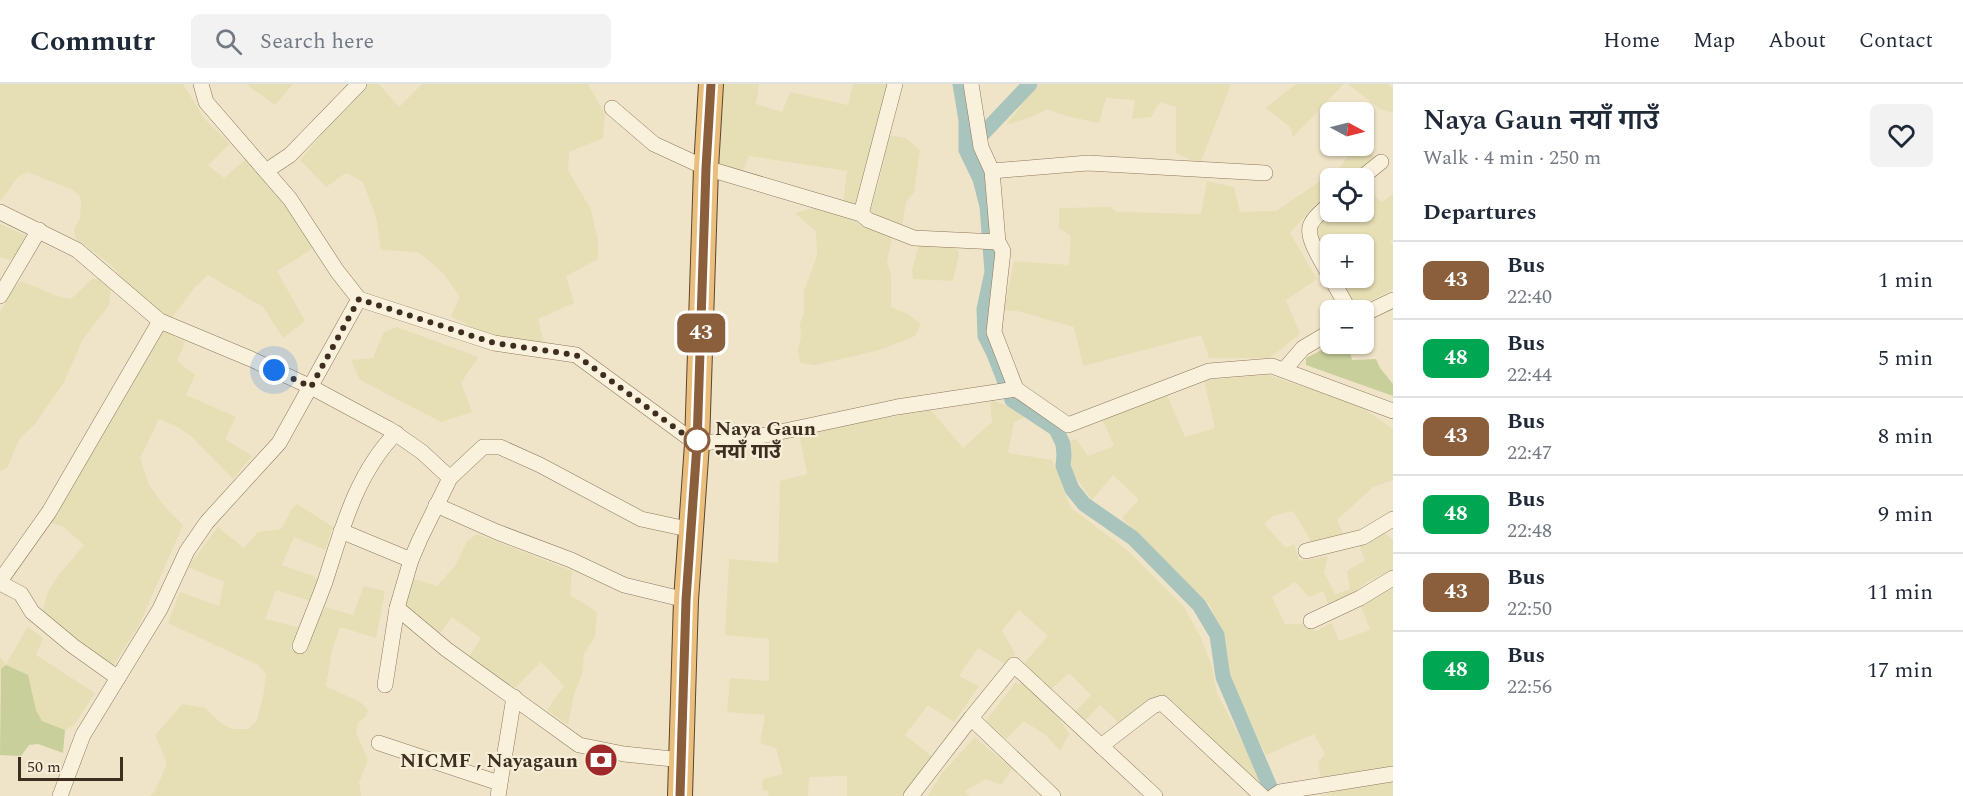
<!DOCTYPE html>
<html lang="en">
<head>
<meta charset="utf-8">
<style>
	:root { --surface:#fff; --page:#f2f2f3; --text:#1f2937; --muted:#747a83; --line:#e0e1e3 }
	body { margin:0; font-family:Spectral,"Noto Sans Devanagari",serif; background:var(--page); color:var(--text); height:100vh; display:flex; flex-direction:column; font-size:22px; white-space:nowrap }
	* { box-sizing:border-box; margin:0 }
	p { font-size:20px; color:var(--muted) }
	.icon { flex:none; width:33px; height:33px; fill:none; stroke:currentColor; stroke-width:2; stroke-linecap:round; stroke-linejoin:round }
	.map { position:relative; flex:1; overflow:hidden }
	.sheet { display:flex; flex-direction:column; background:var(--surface); width:570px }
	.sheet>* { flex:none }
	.badge { padding:0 12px; border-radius:9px; font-size:21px; line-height:39px }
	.needle { width:39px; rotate:97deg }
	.buttons { position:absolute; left:1320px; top:18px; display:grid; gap:12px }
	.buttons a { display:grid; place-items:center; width:54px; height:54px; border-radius:9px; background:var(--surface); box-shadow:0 2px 4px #0004; font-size:30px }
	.scale { position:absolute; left:18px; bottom:15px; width:105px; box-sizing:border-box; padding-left:6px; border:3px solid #3d2e20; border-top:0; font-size:16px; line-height:21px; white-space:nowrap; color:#3d2e20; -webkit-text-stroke:4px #f7eed8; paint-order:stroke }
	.you { position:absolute; width:30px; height:30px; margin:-15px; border:4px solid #fff; border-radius:50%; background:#1a73e8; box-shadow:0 0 0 9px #1a73e833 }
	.map>.badge { position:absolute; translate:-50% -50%; box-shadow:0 0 0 3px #fff }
	h2 { padding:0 30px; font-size:22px; line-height:54px }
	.round { display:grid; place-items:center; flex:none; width:63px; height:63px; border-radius:9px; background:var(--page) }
	.overview { display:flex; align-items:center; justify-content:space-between; height:102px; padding:0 30px }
	h1 { font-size:28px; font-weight:600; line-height:45px }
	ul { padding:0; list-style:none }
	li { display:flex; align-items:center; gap:18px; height:78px; padding:0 30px; border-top:2px solid var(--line) }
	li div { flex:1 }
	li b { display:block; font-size:22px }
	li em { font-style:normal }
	li .badge { min-width:66px; font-weight:700; text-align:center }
	header { display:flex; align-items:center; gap:36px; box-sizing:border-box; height:84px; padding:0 30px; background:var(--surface); border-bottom:2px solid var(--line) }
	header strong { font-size:28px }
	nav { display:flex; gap:33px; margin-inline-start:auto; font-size:21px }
	.search { width:420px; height:54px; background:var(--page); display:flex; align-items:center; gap:15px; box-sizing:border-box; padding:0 21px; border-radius:9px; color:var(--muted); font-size:22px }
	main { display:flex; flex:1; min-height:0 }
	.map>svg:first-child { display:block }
</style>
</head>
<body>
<header>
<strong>Commutr</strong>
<div class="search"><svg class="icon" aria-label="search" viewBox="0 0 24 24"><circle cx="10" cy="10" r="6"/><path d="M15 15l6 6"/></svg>Search here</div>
<nav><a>Home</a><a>Map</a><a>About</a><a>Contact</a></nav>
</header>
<main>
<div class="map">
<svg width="1393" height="712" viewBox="0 0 1393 712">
	<rect width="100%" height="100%" fill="#f0e4c8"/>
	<g fill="#e6deb5">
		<polygon points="0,0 183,0 204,34 230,60 208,81 224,94 246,75 294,130 315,163 277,187 305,237 283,254 263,223 208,191 194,204 170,237 143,218 110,180 76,155 74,145 80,134 81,119 79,111 71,105 27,88 17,94 4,113 0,117"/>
		<polygon points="246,0 293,0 275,21"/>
		<polygon points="365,0 379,0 399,23 422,0 588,0 605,30 603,54 569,68 568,86 591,126 598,157 598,175 566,192 574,219 538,235 544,259 496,256 451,232 460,213 443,189 418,168 381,166 376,133 363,98 346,89 326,103 300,76"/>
		<polygon points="724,0 759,0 756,20 782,28 790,8 848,21 853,0 890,0 858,123 843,119 847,87 749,72 743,86 717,83 718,26"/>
		<polygon points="1038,0 1231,0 1200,80 1176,69 1176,23 1160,18 1151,33 1132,35 1135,16 1106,14 1099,39 1066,32 1048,25 1028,34 1006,41"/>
		<polygon points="1296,0 1344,0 1293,53 1290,43 1265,24"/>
		<polygon points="1348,0 1387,0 1393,4 1393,29 1380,25"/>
		<polygon points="888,51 906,54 920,66 914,108 906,118 902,142 870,129 881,90"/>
		<polygon points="1353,62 1360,62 1374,73 1349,94 1330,94 1330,110 1303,134 1290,149 1317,195 1286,216 1300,250 1270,274 1209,274 1201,251 1083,282 1074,243 1017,227 1004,226 1014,177 1069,181 1071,152 1059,144 1059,124 1110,123 1117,128 1201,130 1207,97 1234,103 1240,128 1276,127 1341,83"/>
		<polygon points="1364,104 1382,118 1393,110 1393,155 1390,157 1393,162 1393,205 1354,226 1335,194 1364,194 1364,160 1330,160 1330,186 1313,142 1333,128 1364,128"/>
		<polygon points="817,123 861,139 892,153 887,178 891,191 891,223 906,229 921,240 915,252 883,265 855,272 815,281 800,279 798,266 801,252 800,240 804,229 804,207 817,172 816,147 795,129"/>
		<polygon points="0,140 27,152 20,169 10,176 0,173"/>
		<polygon points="919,160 955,161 959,170 953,197 913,195 912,186"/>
		<polygon points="92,195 100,195 111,205 109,221 83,255 64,298 35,340 20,354 7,384 0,387 0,228 14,204 22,197 57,212 71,215"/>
		<polygon points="397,243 478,273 461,299 472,328 441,338 360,296 351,276 373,274 384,248"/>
		<polygon points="159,245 185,258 177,277 195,291 186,311 236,333 225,355 252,372 233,395 191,352 176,342 159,335 140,374 149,401 165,423 183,441 139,541 113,582 79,559 42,529 48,508 57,493 84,461 62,442 48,438"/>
		<polygon points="1268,291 1359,321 1393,345 1393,396 1373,403 1337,436 1343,449 1312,459 1293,427 1273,432 1264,440 1286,464 1294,460 1300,477 1328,472 1324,488 1335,510 1350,505 1347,487 1365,476 1358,459 1383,448 1393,456 1393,485 1367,498 1349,512 1329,522 1323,507 1309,513 1295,498 1272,513 1285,540 1302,540 1316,547 1332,539 1339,557 1370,546 1361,522 1393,504 1393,684 1321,696 1318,678 1325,670 1314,650 1266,671 1232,600 1225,552 1209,520 1122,434 1139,416 1113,391 1092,416 1071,387 1071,356 1076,355 1088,372 1114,362 1102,335 1166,309 1185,353 1215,344 1204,296"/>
		<polygon points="990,315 1030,331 1014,338 1008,369 1052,376 1071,424 1127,466 1184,523 1201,554 1212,583 1217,609 1268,708 1263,711 1164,616 1120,640 1100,621 1083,639 1073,630 1091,611 1069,589 1049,607 1021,583 1048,552 1019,526 1002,546 1015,570 1005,580 978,564 959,592 979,602 954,638 928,621 905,651 934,674 902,712 847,712 847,692 809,693 808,712 768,712 769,707 762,706 763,695 783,690 776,664 760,659 765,631 727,628 730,594 769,597 769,555 725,551 729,475 778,479 780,397 807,390 799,349 931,326 963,364 992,338"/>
		<polygon points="297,420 333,443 325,466 294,453 282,481 318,494 310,517 276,506 265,535 298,543 290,566 303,567 325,523 353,531 364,502 385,507 376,554 340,543 332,566 326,602 360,618 368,626 366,632 358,639 356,649 368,676 359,698 361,712 150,712 155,707 166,682 166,676 156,654 157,649 182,620 205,624 222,640 233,645 249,645 257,636 263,613 266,590 258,581 168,539 180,508 219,522 224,498 188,483 218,443 244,464 258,448 281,445 292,425"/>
		<polygon points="477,450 572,487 570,511 597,528 595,553 584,570 582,590 574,610 568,641 547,626 564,602 541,578 513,606 467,576 481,554 452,533 437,553 403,522 414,495 437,502 455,482 467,457"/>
		<polygon points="28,543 43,554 36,571 95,609 74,641 65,646 42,637 36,626 28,591 1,585 0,607 0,573 6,580"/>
		<polygon points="1015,599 1027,601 1043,619 1054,626 1069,650 1060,667 1046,651 1024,637 1006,655 986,637"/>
		<polygon points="975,653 1012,685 1001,701 986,695 965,707 969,712 928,712 942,689"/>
		<polygon points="1393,696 1393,712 1320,712 1341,706"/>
	</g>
	<g fill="#c9cf9b">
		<polygon points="1334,260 1348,260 1352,276 1376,275 1380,284 1393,300 1393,312 1306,281 1306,274"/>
		<polygon points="6,581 28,591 36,626 42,637 65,646 63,669 38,660 29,661 21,672 0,671 1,585"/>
	</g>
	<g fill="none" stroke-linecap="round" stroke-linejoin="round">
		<g stroke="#a9c4bc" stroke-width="15">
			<polyline points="960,0 966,36 966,66 980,95 987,122 992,188 984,225 985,252 994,270 1012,316 1056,345 1063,360 1064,371 1063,382 1072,405 1084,420 1133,454 1199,521 1217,551 1223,593 1270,703 1276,712"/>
			<polyline points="973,60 1030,0"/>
		</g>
		<defs>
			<g id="minor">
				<polyline points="201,0 206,18 290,115 337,187 359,215 494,259 576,271 697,360 766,351 897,323 1016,305 1068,341 1209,287 1272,282 1393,327"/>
				<polyline points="971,0 981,63 992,87 998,158 1003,167 994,248 1016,305"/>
				<polyline points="612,24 654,60 706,84 861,130 868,136 914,154 998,158"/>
				<polyline points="266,87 290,71 359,0"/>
				<polyline points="992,87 1088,79 1265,89"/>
				<polyline points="1361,94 1381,78"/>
				<path d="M1330 120C1323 126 1315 132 1311 140 1304 152 1324 181 1330 192"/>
				<polyline points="0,128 77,166 160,237 251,275 311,303 389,345 422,368 450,394"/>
				<polyline points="861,130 895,0"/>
				<polyline points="1331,194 1349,226"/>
				<polyline points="0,212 39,146"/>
				<polyline points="1364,230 1393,216"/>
				<polyline points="1284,286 1303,264 1330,248"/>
				<polyline points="436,421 497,448 571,476 624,501 686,516"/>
				<polyline points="341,447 411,476"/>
				<polyline points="1306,467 1363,453 1393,435"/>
				<polyline points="0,497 49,428 160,237"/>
				<polyline points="0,499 21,510 32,528 73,562 118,594"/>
				<polyline points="397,524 446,565 579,661 624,670 682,676"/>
				<polyline points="1311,537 1360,514 1393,494"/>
				<path d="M300 562C308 541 317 520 325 498 342 445 356 390 396 349"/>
				<polyline points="385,601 397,524 411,476 420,455 450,394 483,363 500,363 540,381 641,435 692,446"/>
				<polyline points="971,634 1014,581 1155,712"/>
				<polyline points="379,659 499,699"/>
				<polyline points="1101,662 1153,622 1162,619 1262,712"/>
				<polyline points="60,712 83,651 160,525 187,467 207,438 279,359 359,215"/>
				<polyline points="498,712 514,613"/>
				<polyline points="911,712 971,634 1053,712"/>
				<polyline points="1274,712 1280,708 1393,690"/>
			</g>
			<polyline id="trunk" points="680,712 686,516 697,360 706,84 711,0"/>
		</defs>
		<use href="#minor" stroke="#8d765c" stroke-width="16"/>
		<use href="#trunk" stroke="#5b4430" stroke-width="26"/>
		<use href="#minor" stroke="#faf1dc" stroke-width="15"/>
		<use href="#trunk" stroke="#eabe7c" stroke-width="24"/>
	</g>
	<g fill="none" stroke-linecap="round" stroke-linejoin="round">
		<defs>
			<polyline id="line" points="680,712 686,516 697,360 706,84 711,0"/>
		</defs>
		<use href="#line" stroke="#fff" stroke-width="14"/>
		<use href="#line" stroke="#8b5e3c" stroke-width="9"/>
		<polyline stroke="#3d2e20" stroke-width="6" stroke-dasharray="0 10.8" points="274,286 311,303 359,215 494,259 576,271 697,360 697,356"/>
	</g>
	<defs>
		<symbol id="bank-disc" viewBox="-11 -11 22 22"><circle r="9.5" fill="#9e2a2b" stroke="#f7eed8"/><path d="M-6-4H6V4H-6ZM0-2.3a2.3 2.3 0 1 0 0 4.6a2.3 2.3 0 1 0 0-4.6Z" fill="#fff"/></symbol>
	</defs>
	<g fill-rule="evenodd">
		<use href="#bank-disc" x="582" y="657" width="38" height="38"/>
	</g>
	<circle fill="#fff" stroke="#8b5e3c" stroke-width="3" cx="697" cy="356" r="12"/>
	<g text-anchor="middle" stroke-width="4.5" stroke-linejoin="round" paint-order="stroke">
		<g font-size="20" font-weight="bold" fill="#3d2e20" stroke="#f7eed8" text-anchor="start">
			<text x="715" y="351">Naya Gaun<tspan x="715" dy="23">नयाँ गाउँ</tspan></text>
		</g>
		<g font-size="20" font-weight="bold" fill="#3d2e20" stroke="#f7eed8" text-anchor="end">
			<text x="578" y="683">NICMF , Nayagaun</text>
		</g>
	</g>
</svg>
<div class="buttons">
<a><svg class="needle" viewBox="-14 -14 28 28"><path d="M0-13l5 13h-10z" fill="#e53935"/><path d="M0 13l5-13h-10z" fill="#747a83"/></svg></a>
<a><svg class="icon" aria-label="locate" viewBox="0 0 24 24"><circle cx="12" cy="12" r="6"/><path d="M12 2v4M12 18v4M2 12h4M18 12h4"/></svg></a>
<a>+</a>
<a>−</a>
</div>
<div class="scale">50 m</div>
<div class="you" style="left:274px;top:286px"></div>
<b class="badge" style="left:701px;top:249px;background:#8b5e3c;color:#fff">43</b>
</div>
<section class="sheet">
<div class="overview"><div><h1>Naya Gaun नयाँ गाउँ</h1><p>Walk · 4 min · 250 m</p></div><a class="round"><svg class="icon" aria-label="heart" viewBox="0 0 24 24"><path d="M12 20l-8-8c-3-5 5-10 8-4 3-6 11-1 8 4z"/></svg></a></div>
<h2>Departures</h2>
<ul>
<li><span class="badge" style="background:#8b5e3c;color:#fff">43</span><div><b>Bus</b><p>22:40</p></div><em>1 min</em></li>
<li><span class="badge" style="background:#00a651;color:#fff">48</span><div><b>Bus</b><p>22:44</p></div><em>5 min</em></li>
<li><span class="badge" style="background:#8b5e3c;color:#fff">43</span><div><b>Bus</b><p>22:47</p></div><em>8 min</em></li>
<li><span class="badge" style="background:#00a651;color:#fff">48</span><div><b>Bus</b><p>22:48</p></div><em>9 min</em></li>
<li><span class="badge" style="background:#8b5e3c;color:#fff">43</span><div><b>Bus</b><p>22:50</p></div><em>11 min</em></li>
<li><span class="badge" style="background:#00a651;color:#fff">48</span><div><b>Bus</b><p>22:56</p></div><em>17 min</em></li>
</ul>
</section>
</main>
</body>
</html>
